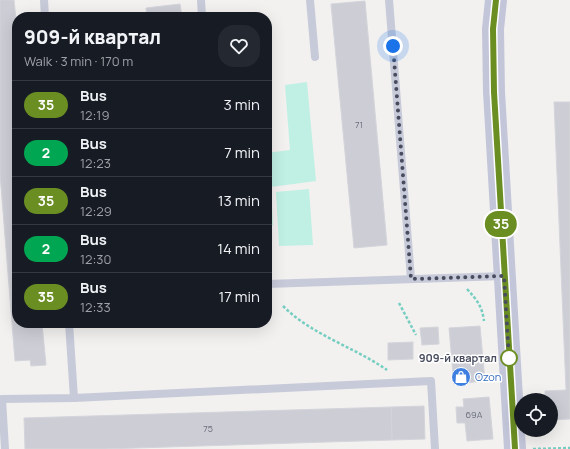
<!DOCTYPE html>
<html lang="en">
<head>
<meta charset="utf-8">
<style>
	:root { --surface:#171b24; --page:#242831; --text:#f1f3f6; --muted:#9ea1a6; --line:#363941 }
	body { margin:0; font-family:Manrope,sans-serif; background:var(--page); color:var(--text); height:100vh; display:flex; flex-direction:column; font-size:15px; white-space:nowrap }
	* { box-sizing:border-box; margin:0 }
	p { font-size:13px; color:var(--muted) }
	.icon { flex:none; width:22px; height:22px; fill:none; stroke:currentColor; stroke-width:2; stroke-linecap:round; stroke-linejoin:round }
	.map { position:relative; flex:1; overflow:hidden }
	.side { position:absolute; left:12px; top:12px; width:260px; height:316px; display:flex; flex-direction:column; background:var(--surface); border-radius:16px; box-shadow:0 4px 16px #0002 }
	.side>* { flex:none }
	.badge { padding:0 8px; border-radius:13px; font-size:14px; line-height:26px }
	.controls { position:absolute; left:514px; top:393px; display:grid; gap:8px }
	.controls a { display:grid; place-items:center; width:44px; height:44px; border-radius:50%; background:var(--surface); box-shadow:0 4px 16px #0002; font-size:20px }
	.you { position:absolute; width:20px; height:20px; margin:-10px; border:3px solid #fff; border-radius:50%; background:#1a73e8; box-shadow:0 0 0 6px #1a73e833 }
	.map>.badge { position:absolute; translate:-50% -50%; box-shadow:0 0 0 2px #fff }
	.round { display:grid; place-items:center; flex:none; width:42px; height:42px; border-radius:16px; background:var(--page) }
	.headline { display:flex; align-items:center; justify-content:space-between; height:68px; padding:0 12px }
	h1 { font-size:19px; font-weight:800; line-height:30px }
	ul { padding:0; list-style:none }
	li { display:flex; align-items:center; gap:12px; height:48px; padding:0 12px; border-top:1px solid var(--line) }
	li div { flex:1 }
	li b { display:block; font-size:15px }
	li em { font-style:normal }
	li .badge { min-width:44px; font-weight:700; text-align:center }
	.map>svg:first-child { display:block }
</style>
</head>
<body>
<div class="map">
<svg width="570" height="449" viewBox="0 0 570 449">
	<rect width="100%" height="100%" fill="#f2f1f0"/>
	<g fill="#bff0e3">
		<polygon points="307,82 316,181 271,187 273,225 267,226 267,153 290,150 285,85"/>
		<polygon points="309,189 313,245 279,246 276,192"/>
	</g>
	<g fill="#cdced5" stroke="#d4d4db">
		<polygon points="0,0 14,0 17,29 17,323 42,323 46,365 31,366 30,360 15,361 0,174"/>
		<polygon points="365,1 387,245 354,248 331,4"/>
		<polygon points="180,4 182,17 147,17 146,8"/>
		<polygon points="554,102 570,102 570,419 551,420 551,400 545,400 545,391 566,390"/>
		<polygon points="267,251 270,251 271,263 267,263"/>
		<polygon points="480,326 485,381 454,384 449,328"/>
		<polygon points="438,327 439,344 422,345 420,328"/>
		<polygon points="413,342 413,359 388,360 388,343"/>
		<polygon points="489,397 493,439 467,441 465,423 457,423 456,407 464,407 463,399"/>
		<polygon points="424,406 425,439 392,440 391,407"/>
		<polygon points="391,407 392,440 104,449 25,449 24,418"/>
	</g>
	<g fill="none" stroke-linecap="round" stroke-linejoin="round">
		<g stroke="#76cec1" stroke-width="2.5" stroke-dasharray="3 2" stroke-linecap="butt">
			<path d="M467 289C477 300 482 306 484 321"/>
			<polyline points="399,303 416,335"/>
			<path d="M283 306C312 335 354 347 387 370"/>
			<polyline points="533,449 570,448"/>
		</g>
		<g stroke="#c7cad8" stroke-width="8">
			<polyline points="44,0 45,17"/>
			<polyline points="201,0 202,17"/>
			<polyline points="310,0 315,57"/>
			<polyline points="389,0 411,279"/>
			<polyline points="267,284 504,276"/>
			<polyline points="69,323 74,398"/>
			<polyline points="5,449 2,399 74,398 431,381 435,449"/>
		</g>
		<polyline stroke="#c3c6d9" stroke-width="22" points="496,0 493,29 494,92 515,449"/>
	</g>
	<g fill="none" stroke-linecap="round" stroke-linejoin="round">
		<defs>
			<polyline id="line" points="496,0 493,29 494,92 515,449"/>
		</defs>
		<use href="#line" stroke="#fff" stroke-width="9"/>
		<use href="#line" stroke="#6b8e23" stroke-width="6"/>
		<polyline stroke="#484c5e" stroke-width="4" stroke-dasharray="0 7.2" points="393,46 411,279 504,276 509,358"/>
	</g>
	<defs>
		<symbol id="shop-disc" viewBox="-11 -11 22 22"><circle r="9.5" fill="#3f7fe0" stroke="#fff"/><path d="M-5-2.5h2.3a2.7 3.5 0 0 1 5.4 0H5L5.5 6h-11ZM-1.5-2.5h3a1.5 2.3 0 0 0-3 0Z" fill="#fff"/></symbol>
	</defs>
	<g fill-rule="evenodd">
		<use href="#shop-disc" x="450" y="366" width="22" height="22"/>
	</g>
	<circle fill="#fff" stroke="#6b8e23" stroke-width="2" cx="509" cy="358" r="8"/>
	<g text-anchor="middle" stroke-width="3" stroke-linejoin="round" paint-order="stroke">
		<g font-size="9" fill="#696c7c">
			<text x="359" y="128">71</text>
			<text x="474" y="418">69А</text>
			<text x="208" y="432">75</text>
		</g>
		<g font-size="11" font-weight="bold" fill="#484c5e" stroke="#fff" text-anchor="end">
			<text x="497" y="362">909-й квартал</text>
		</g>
		<g font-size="11" fill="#366cbe" stroke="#fff" text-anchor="start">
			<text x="475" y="381">Ozon</text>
		</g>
	</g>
</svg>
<div class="controls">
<a><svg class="icon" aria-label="locate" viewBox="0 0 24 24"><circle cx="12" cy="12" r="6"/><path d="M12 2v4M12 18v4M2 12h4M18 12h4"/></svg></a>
</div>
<div class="you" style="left:393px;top:46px"></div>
<b class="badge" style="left:501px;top:224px;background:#6b8e23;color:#fff">35</b>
<section class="side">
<div class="headline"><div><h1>909-й квартал</h1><p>Walk · 3 min · 170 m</p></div><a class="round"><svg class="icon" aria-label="heart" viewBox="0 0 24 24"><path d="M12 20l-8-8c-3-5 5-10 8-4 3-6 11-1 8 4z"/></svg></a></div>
<ul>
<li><span class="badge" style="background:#6b8e23;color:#fff">35</span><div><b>Bus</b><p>12:19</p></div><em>3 min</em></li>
<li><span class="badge" style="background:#00a651;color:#fff">2</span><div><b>Bus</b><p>12:23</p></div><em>7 min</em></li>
<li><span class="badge" style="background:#6b8e23;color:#fff">35</span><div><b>Bus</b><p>12:29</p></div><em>13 min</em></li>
<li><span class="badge" style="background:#00a651;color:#fff">2</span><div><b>Bus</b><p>12:30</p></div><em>14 min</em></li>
<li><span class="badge" style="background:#6b8e23;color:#fff">35</span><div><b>Bus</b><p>12:33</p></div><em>17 min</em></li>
</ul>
</section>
</div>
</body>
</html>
